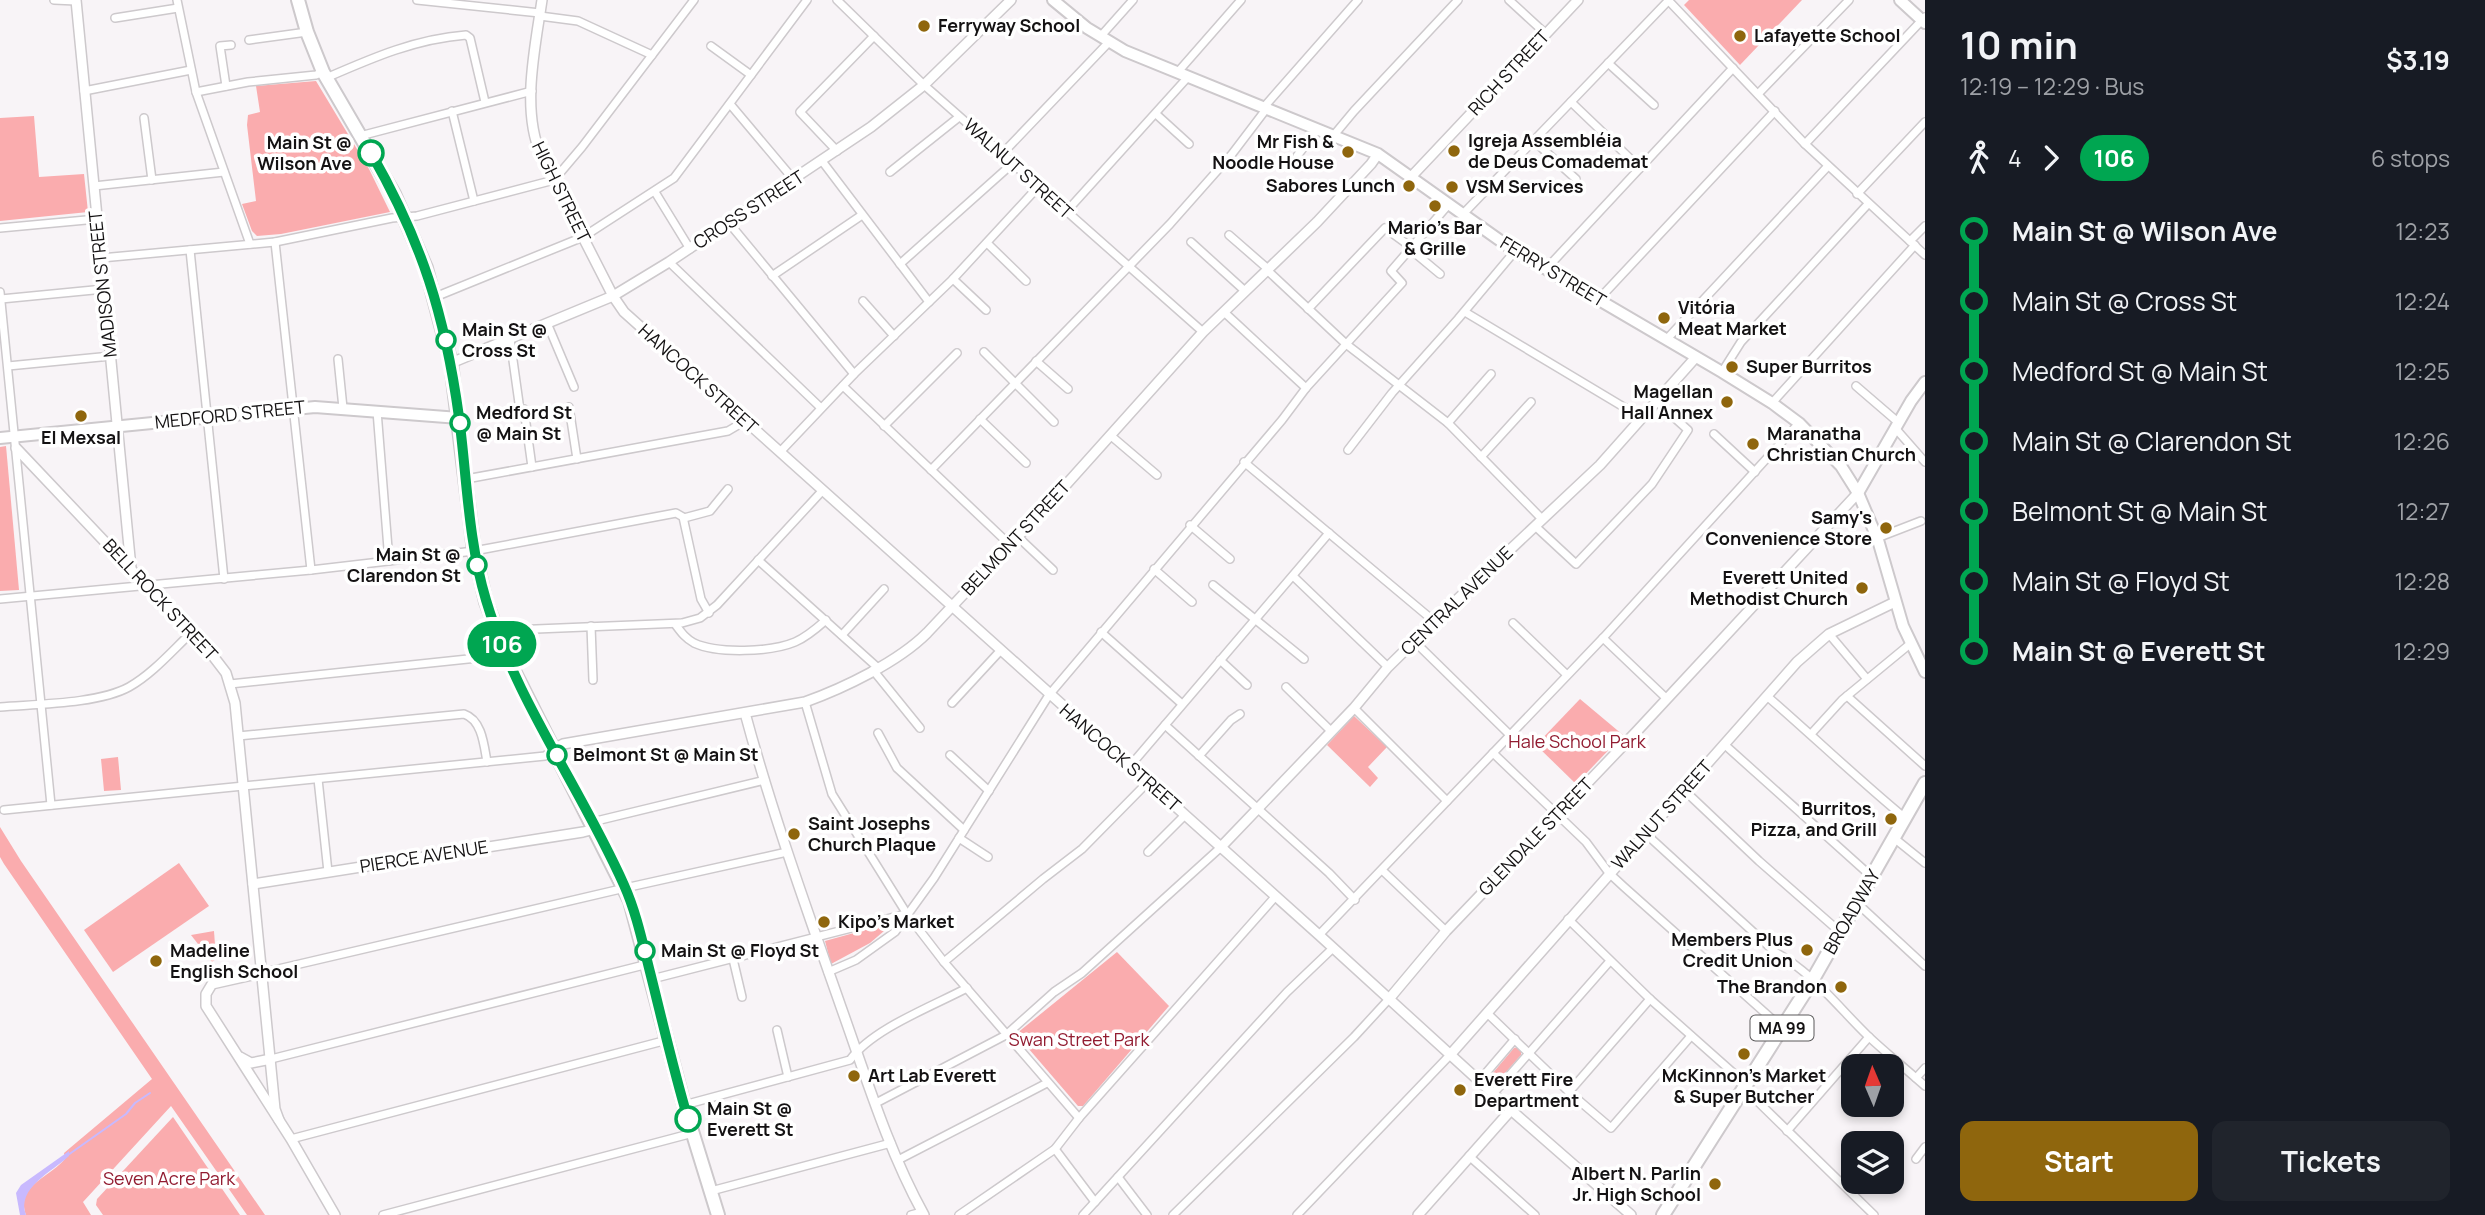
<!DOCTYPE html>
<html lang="en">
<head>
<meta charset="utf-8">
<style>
	:root { --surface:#171b24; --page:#20242c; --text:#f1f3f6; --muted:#9ea1a6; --accent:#8f660d }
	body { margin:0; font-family:Manrope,sans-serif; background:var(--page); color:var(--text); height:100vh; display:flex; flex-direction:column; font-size:26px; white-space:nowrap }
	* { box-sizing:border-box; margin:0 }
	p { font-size:23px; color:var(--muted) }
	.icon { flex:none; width:38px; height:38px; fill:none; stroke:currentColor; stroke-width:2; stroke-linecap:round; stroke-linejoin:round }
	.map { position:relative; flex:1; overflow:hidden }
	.sheet { display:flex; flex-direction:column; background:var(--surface); width:560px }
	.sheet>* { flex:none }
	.badge { padding:0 14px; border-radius:23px; font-size:24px; line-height:46px }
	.needle { width:46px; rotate:358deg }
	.controls { position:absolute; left:1841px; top:1054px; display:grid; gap:14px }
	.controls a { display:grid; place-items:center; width:63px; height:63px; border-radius:14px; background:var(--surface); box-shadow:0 4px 10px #0003; font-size:35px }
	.map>.badge { position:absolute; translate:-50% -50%; box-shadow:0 0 0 4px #fff }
	.legs { display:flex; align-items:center; gap:10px; height:77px; padding:0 35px; font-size:23px }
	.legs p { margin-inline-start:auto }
	.summary { display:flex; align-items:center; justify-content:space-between; height:119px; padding:0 35px }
	h1 { font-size:38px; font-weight:700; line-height:52px }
	.action { display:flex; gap:14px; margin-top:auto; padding:14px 35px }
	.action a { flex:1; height:80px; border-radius:14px; background:var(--accent); color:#fff; font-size:28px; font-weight:700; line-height:80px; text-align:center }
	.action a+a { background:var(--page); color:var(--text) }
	ul { padding:0 35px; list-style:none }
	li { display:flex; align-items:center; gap:24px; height:70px; font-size:26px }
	li i { display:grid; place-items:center; width:10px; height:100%; margin:0 9px; background:currentColor }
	li i::after { content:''; width:18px; height:18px; margin:-9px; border:5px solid; border-radius:50%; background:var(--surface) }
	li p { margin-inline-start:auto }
	li:first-child i { background:linear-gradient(#0000 50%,currentColor 0) }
	li:last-child i { background:linear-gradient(currentColor 50%,#0000 0) }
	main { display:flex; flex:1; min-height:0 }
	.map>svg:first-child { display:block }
</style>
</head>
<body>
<main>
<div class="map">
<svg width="1925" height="1215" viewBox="0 0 1925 1215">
	<rect width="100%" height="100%" fill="#f8f4f7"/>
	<g fill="#faacae">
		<polygon points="1689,0 1802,0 1740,65 1684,5"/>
		<polygon points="316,81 369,169 390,212 281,234 257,236 252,231 242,204 256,201 247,125 248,115 260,112 256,86"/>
		<polygon points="34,116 39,177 84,174 88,212 0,221 0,118"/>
		<polygon points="6,446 19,590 0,591 0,447"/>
		<polygon points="1580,699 1623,735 1576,784 1536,745"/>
		<polygon points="1354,716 1387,747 1368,767 1378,778 1370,787 1327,745"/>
		<polygon points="118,757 121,790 104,791 101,759"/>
		<path d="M0 827 21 861 265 1215H247L171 1106 83 1202 91 1215H26C15 1186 50 1177 65 1159L64 1153 152 1079 4 864 0 857Z"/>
		<polygon points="179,863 209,906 113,972 84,930"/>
		<polygon points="890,923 891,925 870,943 831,964 825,941"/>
		<polygon points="214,931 216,959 212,962 191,935"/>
		<polygon points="1117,952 1169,1006 1083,1106 1078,1106 1016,1034"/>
		<polygon points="1518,1047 1521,1051 1521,1055 1499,1080 1493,1079 1492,1074 1514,1048"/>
		<polygon points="173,1117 240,1215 103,1215 96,1205 97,1199"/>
	</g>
	<path fill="#c8b9fe" d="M69 1151V1156C52 1172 16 1188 26 1215H20L16 1193 21 1185Z"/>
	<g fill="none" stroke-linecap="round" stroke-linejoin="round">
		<polyline stroke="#c8b9fe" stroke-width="2" points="68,1155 126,1114 135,1103 150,1093"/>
		<defs>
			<g id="minor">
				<polyline points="54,0 76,1"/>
				<polyline points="177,0 196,92 250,244"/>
				<polyline points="417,0 540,13"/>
				<polyline points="837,0 924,85 1203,332"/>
				<polyline points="1509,0 1546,34"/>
				<polyline points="1668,0 1805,144 1925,255"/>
				<polyline points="540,16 578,21 652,55"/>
				<polyline points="115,18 178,8"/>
				<polyline points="1100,37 1133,0"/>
				<polyline points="249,40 307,32"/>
				<polyline points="711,46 751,75"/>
				<polyline points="1608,63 1654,105"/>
				<polyline points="1177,73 1241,0"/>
				<path d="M326 78C372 58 415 39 466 35L470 38 485 102"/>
				<polyline points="226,86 220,46 231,45"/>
				<polyline points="84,91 191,70"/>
				<polyline points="196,92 248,82 316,75 323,72"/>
				<polyline points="1758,94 1849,0"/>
				<polyline points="1571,102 1640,168"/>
				<polyline points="730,104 794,180"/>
				<polyline points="1264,107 1358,0"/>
				<polyline points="452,111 474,201"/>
				<polyline points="1156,114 1189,144"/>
				<polyline points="144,118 152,180"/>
				<polyline points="1334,135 1354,111 1458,0"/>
				<polyline points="360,136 532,91"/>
				<polyline points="1534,141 1576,179"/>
				<polyline points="1805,144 1925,17"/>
				<polyline points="837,151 800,112 874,36"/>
				<polyline points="1002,154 1109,42"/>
				<polyline points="1297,156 1318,129"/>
				<polyline points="822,161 929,302"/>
				<polyline points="890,172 959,117"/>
				<polyline points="94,186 224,172"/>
				<polyline points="655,192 690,249"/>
				<polyline points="1857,194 1925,122"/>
				<polyline points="1066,212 1188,77"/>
				<polyline points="1463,214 1668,1"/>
				<polyline points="729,223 854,374"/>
				<polyline points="0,228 97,219"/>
				<polyline points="1229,235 1268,269"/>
				<polyline points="1910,241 1925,226"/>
				<polyline points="275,242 311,570"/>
				<polyline points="1191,242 1245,291"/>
				<polyline points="987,243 1026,281"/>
				<polyline points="1410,249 1440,274"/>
				<polyline points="190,250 224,579"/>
				<polyline points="101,258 275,242 392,218 417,216 554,180 582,147 694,0"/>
				<polyline points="669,262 821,408"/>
				<polyline points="900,264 1012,164"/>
				<polyline points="1546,269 1733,68"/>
				<polyline points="1267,270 1346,344 1448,423 1542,519"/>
				<polyline points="772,276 862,215"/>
				<polyline points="953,279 986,310"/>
				<polyline points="0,292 51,805"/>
				<polyline points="435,297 583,237 674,178 807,0"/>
				<polyline points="1,299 104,289"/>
				<polyline points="1599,299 1775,111"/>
				<polyline points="863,301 894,336"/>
				<polyline points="1308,309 1385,228 1411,247"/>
				<polyline points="1224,312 1306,388"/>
				<polyline points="1465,312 1642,418"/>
				<polyline points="547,323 574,387"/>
				<polyline points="510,339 519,403"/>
				<polyline points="1666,340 1828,166"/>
				<polyline points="984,352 1054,422"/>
				<polyline points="338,359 343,408"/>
				<polyline points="1036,361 1068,389"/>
				<polyline points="8,366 111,356"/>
				<polyline points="1722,372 1741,342 1868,204"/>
				<polyline points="843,386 1009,544"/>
				<polyline points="1856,386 1899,423"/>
				<polyline points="1772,403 1915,245"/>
				<polyline points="569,407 577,459"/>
				<polyline points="524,409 532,467"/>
				<polyline points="377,411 389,561"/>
				<polyline points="980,419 1026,463"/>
				<polyline points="1448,423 1491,374"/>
				<polyline points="884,426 957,353"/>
				<polyline points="1896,429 1925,462"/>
				<polyline points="1714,434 1755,472"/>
				<polyline points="1110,435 1157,475"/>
				<polyline points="1348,450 1392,393 1458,319 1515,251"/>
				<polyline points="780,452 854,374 953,279 1038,187"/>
				<polyline points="1481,457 1531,402"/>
				<polyline points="1244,462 1435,622"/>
				<polyline points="931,470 1170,224 1232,154 1267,108"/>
				<polyline points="466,479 728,431 745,421"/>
				<polyline points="684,518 710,511 728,489"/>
				<polyline points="1190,525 1230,559"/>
				<polyline points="1535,526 1576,564 1652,484 1688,430 1657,402"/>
				<polyline points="1017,536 1053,570"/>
				<polyline points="1877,538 1921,521"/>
				<polyline points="758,560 877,667"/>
				<polyline points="1154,569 1192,602"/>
				<polyline points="1293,576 1388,667"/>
				<polyline points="1213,585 1304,659"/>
				<polyline points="0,599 311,570 474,551 676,513 683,517 701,599 709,613"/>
				<polyline points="1513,623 1566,674"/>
				<path d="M675 624C681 632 685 638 694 643 718 654 771 652 795 642 807 637 817 628 826 620"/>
				<polyline points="591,626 593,680"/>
				<polyline points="1101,632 1182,704"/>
				<polyline points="497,634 512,630 682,623 700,618 717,605 823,490"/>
				<polyline points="1829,634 1867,679"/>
				<polyline points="842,635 884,589"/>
				<polyline points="1603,638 1666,698"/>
				<polyline points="1415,642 1510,735"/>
				<polyline points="1220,660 1247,685"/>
				<polyline points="873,670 920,728"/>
				<polyline points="230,684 506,655"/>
				<polyline points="1286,687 1331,731"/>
				<polyline points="1847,696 1925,766"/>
				<path d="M1768 697C1814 737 1858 779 1905 818"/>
				<polyline points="805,702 832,794 907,914 944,962 1079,1118"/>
				<polyline points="952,703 1000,651"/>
				<path d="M0 707C36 704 98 704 129 687 152 674 171 652 190 634"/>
				<polyline points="1354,708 1447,801"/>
				<polyline points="1165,725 1329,873 1355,900"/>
				<polyline points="878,733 897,768 964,830"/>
				<polyline points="1811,734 1842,700 1910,644"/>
				<path d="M238 736 464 714C482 720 484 745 487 762"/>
				<polyline points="1725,745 1872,877"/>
				<polyline points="1493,753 1586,842 1609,873 1623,886 1782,1028"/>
				<polyline points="950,755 989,791"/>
				<polyline points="1199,756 1231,720 1240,714"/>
				<polyline points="1130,766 1329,533"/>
				<polyline points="318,779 328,872"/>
				<polyline points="1684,790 1759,861 1840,932"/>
				<polyline points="4,810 545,756 553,749"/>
				<polyline points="592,822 765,780"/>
				<path d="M1645 833 1775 952C1811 971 1839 1008 1868 1036 1886 1053 1906 1069 1925 1086"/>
				<polyline points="959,838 988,857"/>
				<polyline points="1894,838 1925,863"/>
				<polyline points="1148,852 1185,815"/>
				<polyline points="1383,871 1446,931"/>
				<polyline points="1858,904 1925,966"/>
				<polyline points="1568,919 1650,999 1739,1078 1750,1094 1874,1215"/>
				<polyline points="1319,935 1603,638 1799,423"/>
				<polyline points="733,959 742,997"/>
				<polyline points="944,962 1043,879 1082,849 1148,782"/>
				<polyline points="828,972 856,960 895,932 934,878 1049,695 1282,420 1306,388 1402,283 1391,271 1449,204"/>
				<polyline points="261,973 625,888 787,852"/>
				<polyline points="652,979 906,914"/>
				<polyline points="1487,1013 1569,1092 1611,1128 1691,1036"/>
				<polyline points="777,1030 788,1077"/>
				<polyline points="271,1059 648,964"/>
				<polyline points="1916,1078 1925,1068"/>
				<polyline points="1479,1081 1515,1039"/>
				<polyline points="1569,1092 1650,999"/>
				<polyline points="1493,1094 1610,961"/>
				<polyline points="876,1103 1006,1035 1054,992 1082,973 1220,848"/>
				<path d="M684 1105 850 1060C872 1029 933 1006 967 988"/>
				<polyline points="1787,1131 1869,1037"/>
				<polyline points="291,1139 667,1040"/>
				<polyline points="1055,1149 1095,1202"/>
				<polyline points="1469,1156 1535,1215"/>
				<polyline points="1916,1159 1925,1147"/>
				<polyline points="898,1160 1047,1083"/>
				<polyline points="1118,1177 1147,1215"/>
				<polyline points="711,1191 891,1143"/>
				<polyline points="383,1215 693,1133"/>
				<polyline points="911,1215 922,1212"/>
				<polyline points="959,1215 1055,1149 1079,1118 1275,897"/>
				<polyline points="1083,1215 1287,992 1332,949"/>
				<polyline points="1173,1215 1354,1037 1389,999"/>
				<polyline points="1297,1215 1450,1055"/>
			</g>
			<g id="tertiary">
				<polyline points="76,0 131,568"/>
				<path d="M542 0C535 48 521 110 541 155L613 296 624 312 1319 935 1511 1110 1631 1215"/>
				<polyline points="1411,177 1578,0"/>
				<polyline points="451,363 613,296 669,262 871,127 924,85 1011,0"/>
				<polyline points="16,448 213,656 226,673 235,703 275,1109 279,1120"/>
				<path d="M745 713C772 813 807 910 841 1007 866 1077 888 1150 924 1215"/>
				<path d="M553 749 563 744 805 702C844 688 898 662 927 633L1055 497 1203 332 1317 222 1371 164 1378 154"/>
				<polyline points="1220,848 1354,708 1388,667 1446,610 1600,465 1696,357"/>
				<polyline points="253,884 583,832 595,829"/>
				<polyline points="261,973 212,984 206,994 206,1006 291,1139 335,1215"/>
				<polyline points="1389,999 1446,931 1637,731 1858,493"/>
				<polyline points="1450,1055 1797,662 1829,634 1895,602"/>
				<polyline points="240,1057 251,1063 271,1059"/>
				<polyline points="1418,1215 1511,1110"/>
			</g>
			<g id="secondary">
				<polyline points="1053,0 1087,28 1125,51 1378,154 1512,249 1722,372 1772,403 1799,423 1841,466 1858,493 1878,540 1903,626 1925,672"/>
				<polyline points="1900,0 1925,23"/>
				<polyline points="0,438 315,407 459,418"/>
				<polyline points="1858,493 1911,401 1925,382"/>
			</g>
			<g id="primary">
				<polyline points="298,0 307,32 323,72 394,194 426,268 451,363 474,551 486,602 506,655 630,901 684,1105 718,1215"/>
				<polyline points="1663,1215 1812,981 1925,783"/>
			</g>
		</defs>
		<use href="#minor" stroke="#cdc9cc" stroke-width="10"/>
		<use href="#tertiary" stroke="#cdc9cc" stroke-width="12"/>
		<use href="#secondary" stroke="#cdc9cc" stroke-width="14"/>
		<use href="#primary" stroke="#cdc9cc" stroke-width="16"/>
		<use href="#minor" stroke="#fff" stroke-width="7"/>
		<use href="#tertiary" stroke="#fff" stroke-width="9"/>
		<use href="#secondary" stroke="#fff" stroke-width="10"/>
		<use href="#primary" stroke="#fff" stroke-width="12"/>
	</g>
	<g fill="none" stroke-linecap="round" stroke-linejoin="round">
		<defs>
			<path id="line-1" d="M371 153C422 242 445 315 459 417 467 478 468 540 486 600 515 699 582 790 624 885 637 914 643 945 651 976 663 1024 674 1072 688 1119"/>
		</defs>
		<use href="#line-1" stroke="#fff" stroke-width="16"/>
		<use href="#line-1" stroke="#00a651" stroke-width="10"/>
	</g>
	<g fill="#8f660d" stroke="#fff" stroke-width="2.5">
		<circle cx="924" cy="26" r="7"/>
		<circle cx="1740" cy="36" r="7"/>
		<circle cx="1454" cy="151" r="7"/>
		<circle cx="1348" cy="152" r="7"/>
		<circle cx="1409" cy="186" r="7"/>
		<circle cx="1452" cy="187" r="7"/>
		<circle cx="1435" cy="206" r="7"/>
		<circle cx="1664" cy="318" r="7"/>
		<circle cx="1732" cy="367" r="7"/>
		<circle cx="1727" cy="402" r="7"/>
		<circle cx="81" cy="416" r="7"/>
		<circle cx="1753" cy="444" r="7"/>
		<circle cx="1886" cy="528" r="7"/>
		<circle cx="1862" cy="588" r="7"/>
		<circle cx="1891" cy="819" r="7"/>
		<circle cx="794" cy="834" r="7"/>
		<circle cx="824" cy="922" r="7"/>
		<circle cx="1807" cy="950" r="7"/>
		<circle cx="156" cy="961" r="7"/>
		<circle cx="1841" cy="987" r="7"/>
		<circle cx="1744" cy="1054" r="7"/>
		<circle cx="854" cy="1076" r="7"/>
		<circle cx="1460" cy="1090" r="7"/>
		<circle cx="1715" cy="1184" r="7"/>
	</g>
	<g fill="#fff" stroke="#00a651" stroke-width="3.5">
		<circle cx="371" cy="153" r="12"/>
		<circle cx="446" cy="340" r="9"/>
		<circle cx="460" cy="423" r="9"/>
		<circle cx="477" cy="565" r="9"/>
		<circle cx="557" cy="755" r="9"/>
		<circle cx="645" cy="951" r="9"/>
		<circle cx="688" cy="1119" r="12"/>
	</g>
	<g text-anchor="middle" stroke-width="7" stroke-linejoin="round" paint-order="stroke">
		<rect fill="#fff" stroke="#5a595a" stroke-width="2" x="1750.5" y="1015.5" width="63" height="25" rx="5"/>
		<g font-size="16" font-weight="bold" fill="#141213">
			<text x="1782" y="1034">MA 99</text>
		</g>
		<g font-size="18" font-weight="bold" fill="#141213" stroke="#fff" text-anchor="start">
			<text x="938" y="32">Ferryway School</text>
			<text x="1754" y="42">Lafayette School</text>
			<text x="1468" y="147">Igreja Assembléia<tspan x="1468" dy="21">de Deus Comademat</tspan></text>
			<text x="1334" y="148" text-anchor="end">Mr Fish &amp;<tspan x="1334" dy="21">Noodle House</tspan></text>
			<text x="1395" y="192" text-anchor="end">Sabores Lunch</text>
			<text x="1466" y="193">VSM Services</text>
			<text x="1435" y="234" text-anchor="middle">Mario's Bar<tspan x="1435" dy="21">&amp; Grille</tspan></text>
			<text x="1678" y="314">Vitória<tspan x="1678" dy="21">Meat Market</tspan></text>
			<text x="1746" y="373">Super Burritos</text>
			<text x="1713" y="398" text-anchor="end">Magellan<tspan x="1713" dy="21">Hall Annex</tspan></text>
			<text x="1767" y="440">Maranatha<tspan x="1767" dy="21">Christian Church</tspan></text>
			<text x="81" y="444" text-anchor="middle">El Mexsal</text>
			<text x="1872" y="524" text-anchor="end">Samy's<tspan x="1872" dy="21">Convenience Store</tspan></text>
			<text x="1848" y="584" text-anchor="end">Everett United<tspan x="1848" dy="21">Methodist Church</tspan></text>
			<text x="1877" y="815" text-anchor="end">Burritos,<tspan x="1877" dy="21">Pizza, and Grill</tspan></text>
			<text x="808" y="830">Saint Josephs<tspan x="808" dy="21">Church Plaque</tspan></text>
			<text x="838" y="928">Kipo's Market</text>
			<text x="1793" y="946" text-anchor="end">Members Plus<tspan x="1793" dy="21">Credit Union</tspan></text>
			<text x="170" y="957">Madeline<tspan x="170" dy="21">English School</tspan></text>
			<text x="1827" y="993" text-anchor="end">The Brandon</text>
			<text x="868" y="1082">Art Lab Everett</text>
			<text x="1744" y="1082" text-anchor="middle">McKinnon's Market<tspan x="1744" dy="21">&amp; Super Butcher</tspan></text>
			<text x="1474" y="1086">Everett Fire<tspan x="1474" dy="21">Department</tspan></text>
			<text x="1701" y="1180" text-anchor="end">Albert N. Parlin<tspan x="1701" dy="21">Jr. High School</tspan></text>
		</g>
		<g font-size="18" fill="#141213" stroke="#fff">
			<text transform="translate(1509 73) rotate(-47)" y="6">RICH STREET</text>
			<text transform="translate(1018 169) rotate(42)" y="6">WALNUT STREET</text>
			<text transform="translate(561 192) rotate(64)" y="6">HIGH STREET</text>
			<text transform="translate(749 210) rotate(-33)" y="6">CROSS STREET</text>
			<text transform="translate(1553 272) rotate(31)" y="6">FERRY STREET</text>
			<text transform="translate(103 284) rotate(-96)" y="6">MADISON STREET</text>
			<text transform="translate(698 379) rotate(42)" y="6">HANCOCK STREET</text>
			<text transform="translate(230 415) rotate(-6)" y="6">MEDFORD STREET</text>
			<text transform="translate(1016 538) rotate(-47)" y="6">BELMONT STREET</text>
			<text transform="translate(160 600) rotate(47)" y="6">BELL ROCK STREET</text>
			<text transform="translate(1457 601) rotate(-44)" y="6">CENTRAL AVENUE</text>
			<text transform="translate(1120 758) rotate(41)" y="6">HANCOCK STREET</text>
			<text transform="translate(1662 815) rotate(-48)" y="6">WALNUT STREET</text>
			<text transform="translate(1536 837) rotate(-46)" y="6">GLENDALE STREET</text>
			<text transform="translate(424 857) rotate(-9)" y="6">PIERCE AVENUE</text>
			<text transform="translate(1852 912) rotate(-60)" y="6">BROADWAY</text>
		</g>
		<g font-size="18" font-weight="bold" fill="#141213" stroke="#fff" text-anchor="start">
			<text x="352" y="149" text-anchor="end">Main St @<tspan x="352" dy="21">Wilson Ave</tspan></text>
			<text x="462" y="336">Main St @<tspan x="462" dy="21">Cross St</tspan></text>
			<text x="476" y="419">Medford St<tspan x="476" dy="21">@ Main St</tspan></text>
			<text x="461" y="561" text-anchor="end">Main St @<tspan x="461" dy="21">Clarendon St</tspan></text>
			<text x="573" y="761">Belmont St @ Main St</text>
			<text x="661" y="957">Main St @ Floyd St</text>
			<text x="707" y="1115">Main St @<tspan x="707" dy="21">Everett St</tspan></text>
		</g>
		<g font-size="18" fill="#921c31" stroke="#fff">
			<text x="1577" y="748">Hale School Park</text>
			<text x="1079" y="1046">Swan Street Park</text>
			<text x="169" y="1185">Seven Acre Park</text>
		</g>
	</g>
</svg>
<div class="controls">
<a><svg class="needle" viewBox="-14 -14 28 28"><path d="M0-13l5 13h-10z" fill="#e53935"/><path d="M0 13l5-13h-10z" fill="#9ea1a6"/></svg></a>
<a><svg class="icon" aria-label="layers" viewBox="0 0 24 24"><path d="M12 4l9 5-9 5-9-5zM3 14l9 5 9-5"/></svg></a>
</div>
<b class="badge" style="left:502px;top:644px;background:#00a651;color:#fff">106</b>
</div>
<section class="sheet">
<div class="summary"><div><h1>10 min</h1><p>12:19 – 12:29 · Bus</p></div><b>$3.19</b></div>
<div class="legs"><svg class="icon" aria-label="walk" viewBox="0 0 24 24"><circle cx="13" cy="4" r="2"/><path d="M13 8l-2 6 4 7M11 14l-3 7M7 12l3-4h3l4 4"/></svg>4<svg class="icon" aria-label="forward" viewBox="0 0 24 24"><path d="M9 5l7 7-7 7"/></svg><b class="badge" style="background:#00a651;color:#fff">106</b><p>6 stops</p></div>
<ul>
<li><i style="color:#00a651"></i><b>Main St @ Wilson Ave</b><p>12:23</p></li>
<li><i style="color:#00a651"></i><span>Main St @ Cross St</span><p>12:24</p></li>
<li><i style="color:#00a651"></i><span>Medford St @ Main St</span><p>12:25</p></li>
<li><i style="color:#00a651"></i><span>Main St @ Clarendon St</span><p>12:26</p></li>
<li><i style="color:#00a651"></i><span>Belmont St @ Main St</span><p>12:27</p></li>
<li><i style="color:#00a651"></i><span>Main St @ Floyd St</span><p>12:28</p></li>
<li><i style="color:#00a651"></i><b>Main St @ Everett St</b><p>12:29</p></li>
</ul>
<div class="action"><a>Start</a><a>Tickets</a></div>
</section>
</main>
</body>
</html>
